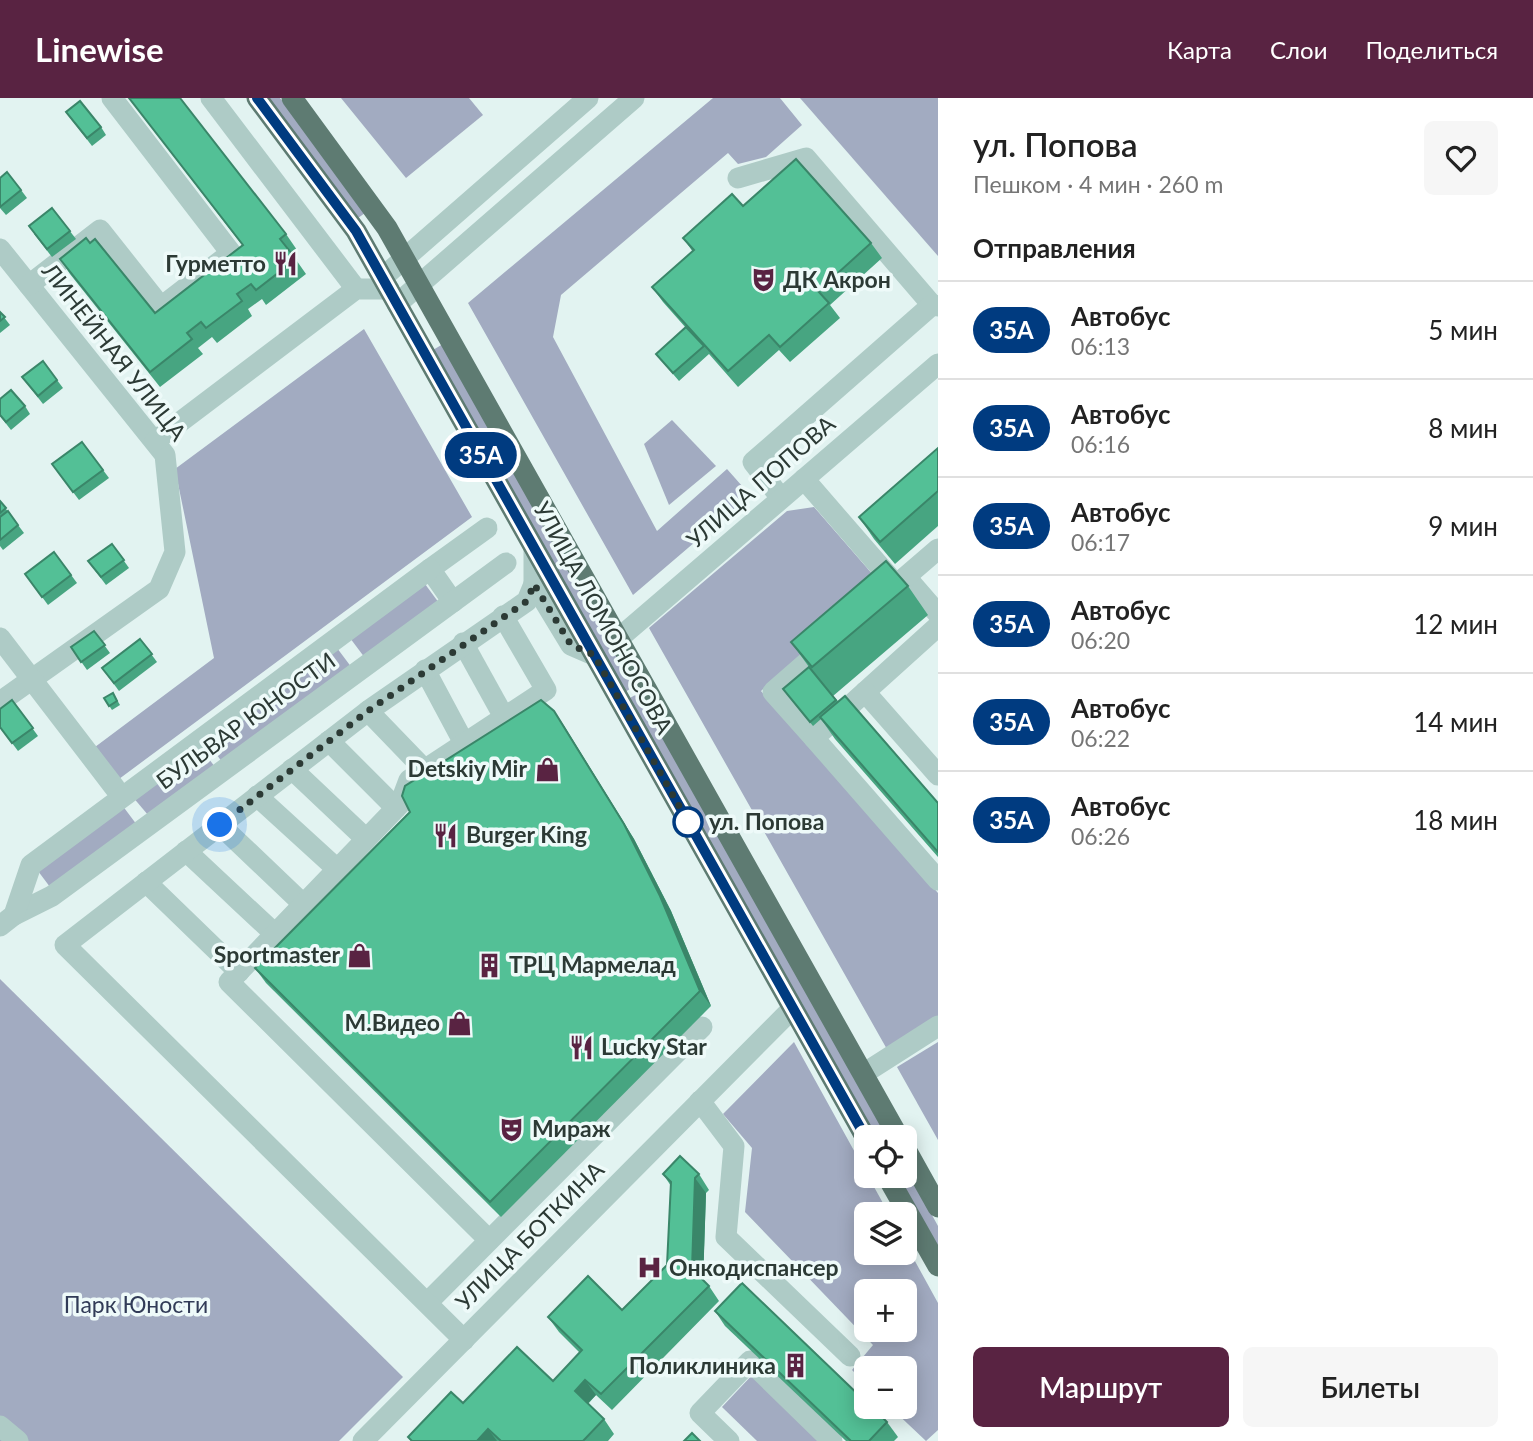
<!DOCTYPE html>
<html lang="ru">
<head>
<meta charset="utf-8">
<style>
	:root { --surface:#fff; --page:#f6f6f6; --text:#222; --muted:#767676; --line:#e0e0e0; --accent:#592342 }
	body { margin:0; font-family:Lato,sans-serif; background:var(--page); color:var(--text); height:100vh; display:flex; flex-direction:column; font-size:26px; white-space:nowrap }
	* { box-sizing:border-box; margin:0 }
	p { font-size:23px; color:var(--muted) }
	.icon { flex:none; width:38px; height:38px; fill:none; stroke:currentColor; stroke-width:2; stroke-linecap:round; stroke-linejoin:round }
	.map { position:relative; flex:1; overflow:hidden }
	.panel { display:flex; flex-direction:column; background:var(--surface); width:595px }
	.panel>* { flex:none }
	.badge { padding:0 14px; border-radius:23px; font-size:24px; line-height:46px }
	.buttons { position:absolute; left:854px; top:1027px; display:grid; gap:14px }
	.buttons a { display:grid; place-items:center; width:63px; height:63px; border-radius:10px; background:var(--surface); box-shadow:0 4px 18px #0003; font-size:35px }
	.you { position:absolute; width:35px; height:35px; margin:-18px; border:5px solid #fff; border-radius:50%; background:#1a73e8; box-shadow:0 0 0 10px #1a73e833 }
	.map>.badge { position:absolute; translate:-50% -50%; box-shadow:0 0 0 4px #fff }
	h2 { padding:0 35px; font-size:26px; line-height:63px }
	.round { display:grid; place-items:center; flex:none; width:74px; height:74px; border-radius:10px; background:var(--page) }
	.overview { display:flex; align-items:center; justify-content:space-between; height:119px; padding:0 35px }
	h1 { font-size:33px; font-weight:600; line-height:52px }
	.cta { display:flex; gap:14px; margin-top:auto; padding:14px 35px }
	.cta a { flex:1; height:80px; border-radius:10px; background:var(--accent); color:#fff; font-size:28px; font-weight:600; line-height:80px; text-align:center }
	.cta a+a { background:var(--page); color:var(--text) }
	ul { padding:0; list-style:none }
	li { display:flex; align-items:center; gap:21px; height:98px; padding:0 35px; border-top:2px solid var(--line) }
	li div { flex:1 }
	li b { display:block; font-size:26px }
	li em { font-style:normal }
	li .badge { min-width:77px; font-weight:700; text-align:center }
	header { display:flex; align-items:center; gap:42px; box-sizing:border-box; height:98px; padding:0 35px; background:var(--accent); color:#fff }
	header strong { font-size:33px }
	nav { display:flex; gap:38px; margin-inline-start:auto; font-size:24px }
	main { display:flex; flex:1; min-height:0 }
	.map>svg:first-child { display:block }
</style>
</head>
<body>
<header>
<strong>Linewise</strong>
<nav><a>Карта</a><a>Слои</a><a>Поделиться</a></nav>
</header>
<main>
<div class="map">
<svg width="938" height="1343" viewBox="0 0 938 1343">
	<rect width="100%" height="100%" fill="#e2f3f1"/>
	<g fill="#a2abc1" fill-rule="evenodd">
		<polygon points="269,0 280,0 365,115 358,120"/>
		<polygon points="341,0 469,0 483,17 406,80"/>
		<polygon points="713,0 780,0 802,27 766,59 738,66 728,55 561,197 553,239 657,433 727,371 750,397 633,497 468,205"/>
		<polygon points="800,0 938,0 938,158"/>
		<polygon points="364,231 472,419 119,681 95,649 214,560 175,371"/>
		<polygon points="443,246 635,588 625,594 433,252"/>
		<polygon points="672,322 716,368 669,407 644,346"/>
		<polygon points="814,409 881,486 761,593 938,795 938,920 888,953 649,530 787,413"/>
		<polygon points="425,486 439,505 365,560 350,540"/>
		<polygon points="337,550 352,570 222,664 207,643"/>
		<polygon points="639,595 889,1039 876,1039 628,601"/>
		<polygon points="200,649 215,669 148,717 132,698"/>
		<polygon points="122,707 137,727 50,789 35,769"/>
		<polygon points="0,881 403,1279 339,1343 0,1343"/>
		<path d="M794 944 889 1116H866V1155H905V1145L938 1205V1332L926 1343 890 1309H905V1270H866V1286L852 1272 873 1247 745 1114 752 1050 723 1016ZM866 1194H905V1232H866Z"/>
		<polygon points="938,944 938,1042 897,969"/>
		<polygon points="905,1068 938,1128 938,1148 898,1078 905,1078"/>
		<polygon points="754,1275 822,1343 757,1343 722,1309"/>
	</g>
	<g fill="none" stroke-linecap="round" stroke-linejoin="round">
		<g stroke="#aecbc6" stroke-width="21">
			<polyline points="211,0 356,191"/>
			<polyline points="738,80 806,60 932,207"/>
			<polyline points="0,151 165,357 175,454 159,491 0,604"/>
			<polyline points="382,180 588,0"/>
			<polyline points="29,187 100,132 161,209 231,155 112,0"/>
			<polyline points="397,206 634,0"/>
			<polyline points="155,343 356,191 389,191"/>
			<polyline points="804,381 896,487"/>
			<polyline points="781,400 753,364 932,207 938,208"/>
			<polyline points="534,452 534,486 571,547 594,557"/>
			<polyline points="906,479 938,516"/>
			<polyline points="881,500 938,451"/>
			<polyline points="453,504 430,471 487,430"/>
			<polyline points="0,540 115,690"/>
			<polyline points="618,541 938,266"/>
			<polyline points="463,545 504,619"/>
			<polyline points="425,572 464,645"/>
			<polyline points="865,594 938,528"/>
			<polyline points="368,613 424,671"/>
			<polyline points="814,640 773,594 828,546"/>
			<polyline points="329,643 396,710"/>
			<polyline points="292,671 366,741"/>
			<polyline points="938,677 865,594 814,640 938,782"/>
			<polyline points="257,698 337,771"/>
			<polyline points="220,727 303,806"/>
			<polyline points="186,753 275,836"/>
			<polyline points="146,784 239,874"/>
			<polyline points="14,817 52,798 506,465"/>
			<polyline points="0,828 14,817 31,767 430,471"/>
			<polyline points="863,976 938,928"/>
			<polyline points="700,1003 734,1048 726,1139 850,1258"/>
			<polyline points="489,1142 229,884 400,706 409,682 546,592 503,518"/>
			<polyline points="428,1204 702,929"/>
			<polyline points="464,1242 65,847 368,613 527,503 534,486"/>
			<polyline points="0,1328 18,1343"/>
			<polyline points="363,1343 793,910"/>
			<polyline points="729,1343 700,1315 750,1263 832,1343"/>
		</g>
		<g stroke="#5e7b72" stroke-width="21">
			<polyline points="257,0 356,133 866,1040"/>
			<polyline points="292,0 387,130 899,1040"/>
			<polyline points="905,1050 938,1109"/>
			<polyline points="887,1078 938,1168"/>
		</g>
	</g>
	<g fill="#47a581">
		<polygon points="129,0 286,136 297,152 292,156 306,176 266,207 262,201 248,211 252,218 217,245 212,239 198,250 203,256 160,289 70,176 60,161 90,145 155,215 242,147"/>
		<polygon points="66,14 101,29 106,37 92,48"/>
		<polygon points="0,80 21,92 27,100 6,117 0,110"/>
		<polygon points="743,108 871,145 882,160 830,207 840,220 790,264 779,252 738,289 709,256 679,283 656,256 686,230 663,204 652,189 693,154 683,140"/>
		<polygon points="52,110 76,141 52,159 34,136"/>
		<polygon points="0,214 10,227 0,235"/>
		<polygon points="22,279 57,282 63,290 43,306"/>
		<polygon points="0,301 25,308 30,316 11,332 0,318"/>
		<polygon points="82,344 109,380 79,402 52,366"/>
		<polygon points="938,350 938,428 895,466 874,441 859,419"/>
		<polygon points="0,403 24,435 3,452 0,448"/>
		<polygon points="112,446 129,470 106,487 88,463"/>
		<polygon points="54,454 77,485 48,507 25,476"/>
		<polygon points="908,488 928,517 833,598 938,705 938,759 835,641 821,621 813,628 786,595 809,569 791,544"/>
		<polygon points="94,533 110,555 87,572 71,549"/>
		<polygon points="140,541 157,564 119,593 102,570"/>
		<polygon points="113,595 120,607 112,612 104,600"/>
		<polygon points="12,602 38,638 18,653 0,629"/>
		<polygon points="554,613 564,628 634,741 671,813 711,908 501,1119 266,885 255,870"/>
		<polygon points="663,1076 699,1076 709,1092 706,1095 703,1182 709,1188 719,1203 612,1312 596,1297 588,1306 604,1321 614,1336 608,1343 411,1343 408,1339 463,1305 553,1283 580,1255 559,1234 548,1219 622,1212 667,1167 671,1088"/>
		<polygon points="715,1213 887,1324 898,1339 894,1343 846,1343 725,1228"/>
	</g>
	<g fill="#3a8669">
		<polygon points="554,613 564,628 634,741 671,813 711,908 700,893"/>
		<polygon points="695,1080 706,1095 703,1186 692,1171"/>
		<polygon points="585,1282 596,1297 585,1308 575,1293"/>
		<polygon points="488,1331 497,1343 477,1343"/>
	</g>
	<g fill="#53c096" stroke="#3a8669" stroke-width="2">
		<polygon points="129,0 180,0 286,136 280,141 296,161 256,192 251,186 237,196 242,203 206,230 201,224 187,235 192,241 150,274 60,161 86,140 90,145 95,141 155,215 243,147"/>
		<polygon points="80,3 101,29 87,40 66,14"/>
		<polygon points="796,61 871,145 818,193 829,205 780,249 769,237 728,273 652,189 694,152 683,140 732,96 743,108"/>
		<polygon points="7,74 21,92 0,109 0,80"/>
		<polygon points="52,110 70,133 47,151 29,128"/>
		<polygon points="0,214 5,219 0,223"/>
		<polygon points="686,229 704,248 673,275 656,256"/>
		<polygon points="43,263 57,282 38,298 22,279"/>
		<polygon points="11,292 25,308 6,324 0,317 0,301"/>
		<polygon points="82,344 103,372 73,394 52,366"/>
		<polygon points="938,350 938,393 880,444 859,419"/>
		<polygon points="0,403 6,410 0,415"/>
		<polygon points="8,413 18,427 0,442 0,419"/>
		<polygon points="112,446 124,462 101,479 88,463"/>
		<polygon points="54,454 71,477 42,499 25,476"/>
		<polygon points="886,463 908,488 812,569 791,544"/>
		<polygon points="94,533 105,547 81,564 71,549"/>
		<polygon points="140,541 152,556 114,585 102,570"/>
		<polygon points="809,569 836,602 810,624 783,591"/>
		<polygon points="113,595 117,603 109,608 104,600"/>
		<polygon points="845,598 938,705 938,754 820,619"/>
		<polygon points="12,602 33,630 12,645 0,629 0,611"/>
		<polygon points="541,602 554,613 624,726 660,798 700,893 490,1104 255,870 410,714 402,698 405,688"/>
		<polygon points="680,1058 699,1076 695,1080 692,1171 709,1188 601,1296 585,1282 575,1293 604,1321 583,1343 501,1343 488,1331 477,1343 412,1343 408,1339 451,1294 463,1305 517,1249 553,1283 582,1252 548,1219 588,1178 622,1212 667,1167 671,1084 663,1076"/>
		<polygon points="742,1185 866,1304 866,1309 872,1309 887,1324 869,1343 851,1343 715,1213"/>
		<polygon points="692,1335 700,1343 684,1343"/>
	</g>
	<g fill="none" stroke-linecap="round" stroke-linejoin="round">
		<defs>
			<polyline id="line" points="257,0 356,133 866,1040"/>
		</defs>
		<use href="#line" stroke="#fff" stroke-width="16"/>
		<use href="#line" stroke="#003b80" stroke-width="10"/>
		<polyline stroke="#2c3a35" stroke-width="7" stroke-dasharray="0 12.6" points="220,727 368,613 527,503 534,486 571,547 594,557 688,724"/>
	</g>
	<defs>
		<symbol id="restaurant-bare" viewBox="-9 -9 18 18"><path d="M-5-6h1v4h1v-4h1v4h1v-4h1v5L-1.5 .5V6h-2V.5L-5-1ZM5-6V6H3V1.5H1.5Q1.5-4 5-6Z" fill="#592342" stroke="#eefaf9" stroke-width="2.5" paint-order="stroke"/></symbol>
		<symbol id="theatre-bare" viewBox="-9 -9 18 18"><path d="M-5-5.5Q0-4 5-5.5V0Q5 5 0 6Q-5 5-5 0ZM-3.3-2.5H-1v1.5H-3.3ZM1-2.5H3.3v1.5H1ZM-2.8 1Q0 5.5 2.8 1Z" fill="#592342" stroke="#eefaf9" stroke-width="2.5" paint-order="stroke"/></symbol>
		<symbol id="shop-bare" viewBox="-9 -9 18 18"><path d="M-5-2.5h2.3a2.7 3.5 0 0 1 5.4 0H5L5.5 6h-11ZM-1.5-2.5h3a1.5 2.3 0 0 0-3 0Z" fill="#592342" stroke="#eefaf9" stroke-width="2.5" paint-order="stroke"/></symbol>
		<symbol id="building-bare" viewBox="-9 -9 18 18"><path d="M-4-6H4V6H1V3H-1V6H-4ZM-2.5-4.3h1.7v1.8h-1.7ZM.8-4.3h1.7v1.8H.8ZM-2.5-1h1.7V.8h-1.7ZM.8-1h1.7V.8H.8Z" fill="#592342" stroke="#eefaf9" stroke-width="2.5" paint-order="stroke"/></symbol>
		<symbol id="hospital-bare" viewBox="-9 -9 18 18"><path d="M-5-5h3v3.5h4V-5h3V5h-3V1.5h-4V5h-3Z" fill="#592342" stroke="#eefaf9" stroke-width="2.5" paint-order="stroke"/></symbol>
	</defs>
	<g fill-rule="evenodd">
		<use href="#restaurant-bare" x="268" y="148" width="35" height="35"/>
		<use href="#theatre-bare" x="746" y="164" width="35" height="35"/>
		<use href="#shop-bare" x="530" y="654" width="35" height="35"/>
		<use href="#restaurant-bare" x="428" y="720" width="35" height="35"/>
		<use href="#shop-bare" x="342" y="840" width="35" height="35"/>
		<use href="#building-bare" x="472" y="850" width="35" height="35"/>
		<use href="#shop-bare" x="442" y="908" width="35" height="35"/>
		<use href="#restaurant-bare" x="564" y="932" width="35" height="35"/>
		<use href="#theatre-bare" x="494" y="1014" width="35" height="35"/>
		<use href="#hospital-bare" x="632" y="1152" width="35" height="35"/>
		<use href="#building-bare" x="778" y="1250" width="35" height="35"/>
	</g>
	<circle fill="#fff" stroke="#003b80" stroke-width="3.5" cx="688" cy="724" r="14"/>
	<g text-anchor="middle" stroke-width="7" stroke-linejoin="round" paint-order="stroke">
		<g font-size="23" font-weight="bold" fill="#2c3a35" stroke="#eefaf9" text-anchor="start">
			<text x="266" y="174" text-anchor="end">Гурметто</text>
			<text x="783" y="190">ДК Акрон</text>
			<text x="527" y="679" text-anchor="end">Detskiy Mir</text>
			<text x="466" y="745">Burger King</text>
			<text x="340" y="865" text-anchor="end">Sportmaster</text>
			<text x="509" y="875">ТРЦ Мармелад</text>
			<text x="440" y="933" text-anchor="end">М.Видео</text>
			<text x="601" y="957">Lucky Star</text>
			<text x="532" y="1039">Мираж</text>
			<text x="669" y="1178">Онкодиспансер</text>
			<text x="776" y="1276" text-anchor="end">Поликлиника</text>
		</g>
		<g font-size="23" fill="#2c3a35" stroke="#eefaf9">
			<text transform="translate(114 254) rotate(52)" y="8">ЛИНЕЙНАЯ УЛИЦА</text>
			<text transform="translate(761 384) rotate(-41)" y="8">УЛИЦА ПОПОВА</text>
			<text transform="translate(603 520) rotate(61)" y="8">УЛИЦА ЛОМОНОСОВА</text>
			<text transform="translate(246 623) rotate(-36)" y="8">БУЛЬВАР ЮНОСТИ</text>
			<text transform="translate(530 1138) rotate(-45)" y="8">УЛИЦА БОТКИНА</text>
		</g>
		<g font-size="23" font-weight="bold" fill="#2c3a35" stroke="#eefaf9" text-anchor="start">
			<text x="709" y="732">ул. Попова</text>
		</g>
		<g font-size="23" fill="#313b57" stroke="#eefaf9">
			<text x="136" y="1215">Парк Юности</text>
		</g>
	</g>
</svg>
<div class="buttons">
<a><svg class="icon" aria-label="locate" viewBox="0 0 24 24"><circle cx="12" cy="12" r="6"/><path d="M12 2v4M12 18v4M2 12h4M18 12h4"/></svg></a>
<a><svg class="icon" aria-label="layers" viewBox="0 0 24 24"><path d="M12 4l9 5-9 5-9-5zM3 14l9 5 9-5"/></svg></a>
<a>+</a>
<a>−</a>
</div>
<div class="you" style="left:220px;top:727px"></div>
<b class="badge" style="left:481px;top:357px;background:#003b80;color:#fff">35А</b>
</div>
<section class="panel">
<div class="overview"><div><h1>ул. Попова</h1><p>Пешком · 4 мин · 260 m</p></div><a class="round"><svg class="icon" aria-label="heart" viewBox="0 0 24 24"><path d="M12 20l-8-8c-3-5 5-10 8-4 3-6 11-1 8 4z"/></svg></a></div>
<h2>Отправления</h2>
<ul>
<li><span class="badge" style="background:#003b80;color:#fff">35А</span><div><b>Автобус</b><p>06:13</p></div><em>5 мин</em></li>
<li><span class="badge" style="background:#003b80;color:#fff">35А</span><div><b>Автобус</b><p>06:16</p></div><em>8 мин</em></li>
<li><span class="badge" style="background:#003b80;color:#fff">35А</span><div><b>Автобус</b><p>06:17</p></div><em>9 мин</em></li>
<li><span class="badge" style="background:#003b80;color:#fff">35А</span><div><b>Автобус</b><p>06:20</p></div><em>12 мин</em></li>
<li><span class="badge" style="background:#003b80;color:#fff">35А</span><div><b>Автобус</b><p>06:22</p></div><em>14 мин</em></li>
<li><span class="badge" style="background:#003b80;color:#fff">35А</span><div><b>Автобус</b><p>06:26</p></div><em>18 мин</em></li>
</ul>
<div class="cta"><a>Маршрут</a><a>Билеты</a></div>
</section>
</main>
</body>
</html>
